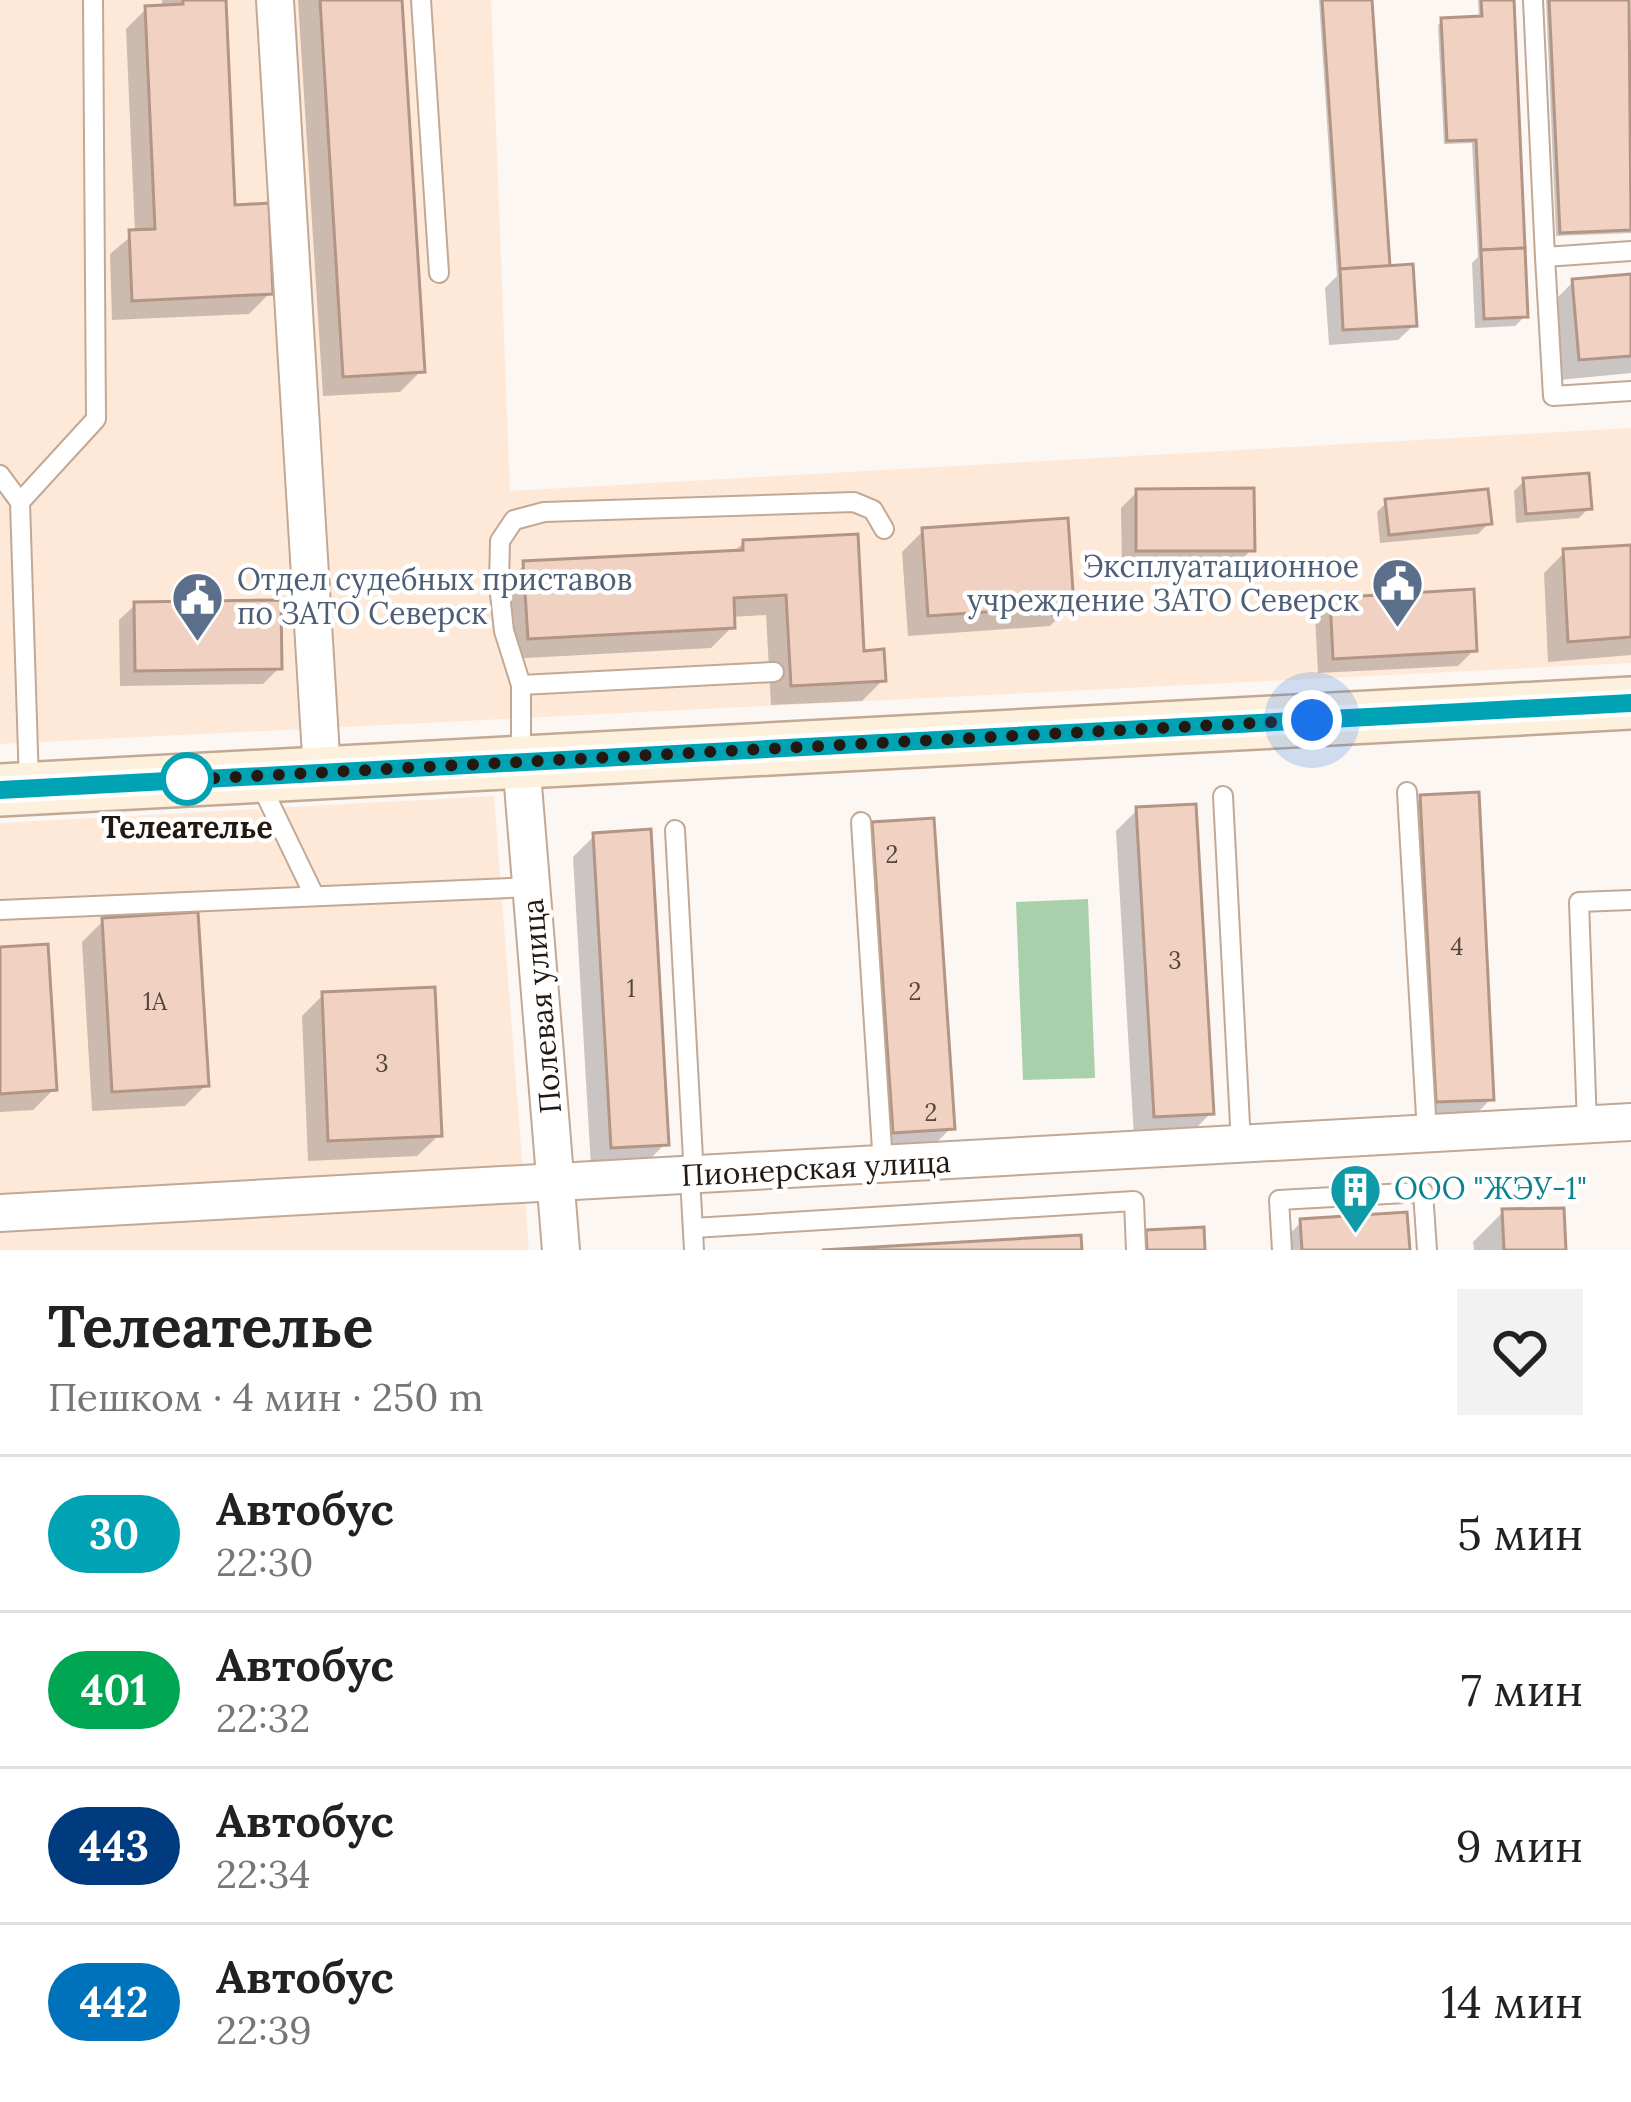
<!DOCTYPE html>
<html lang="ru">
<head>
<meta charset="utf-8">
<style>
	:root { --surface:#fff; --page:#f2f2f2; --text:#222; --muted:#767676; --line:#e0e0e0 }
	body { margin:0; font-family:Lora,serif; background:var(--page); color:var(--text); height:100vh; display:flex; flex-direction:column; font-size:45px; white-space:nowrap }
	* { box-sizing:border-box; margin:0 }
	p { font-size:39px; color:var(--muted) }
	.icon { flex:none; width:66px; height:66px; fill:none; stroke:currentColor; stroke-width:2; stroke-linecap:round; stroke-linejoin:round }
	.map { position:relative; height:1250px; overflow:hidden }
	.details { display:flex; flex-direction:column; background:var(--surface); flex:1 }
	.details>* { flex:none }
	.badge { padding:0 24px; border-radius:39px; font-size:42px; line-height:78px }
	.you { position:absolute; width:60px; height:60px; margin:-30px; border:9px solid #fff; border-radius:50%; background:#1a73e8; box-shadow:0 0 0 18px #1a73e833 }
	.map>.badge { position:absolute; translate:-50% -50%; box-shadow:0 0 0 6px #fff }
	.round { display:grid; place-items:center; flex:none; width:126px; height:126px; border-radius:0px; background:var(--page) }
	.summary { display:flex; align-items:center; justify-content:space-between; height:204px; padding:0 48px }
	h1 { font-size:57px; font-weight:700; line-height:90px }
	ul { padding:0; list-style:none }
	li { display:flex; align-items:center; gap:36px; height:156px; padding:0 48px; border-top:3px solid var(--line) }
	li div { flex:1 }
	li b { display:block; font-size:45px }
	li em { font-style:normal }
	li .badge { min-width:132px; font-weight:700; text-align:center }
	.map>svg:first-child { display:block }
</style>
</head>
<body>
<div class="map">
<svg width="1631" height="1250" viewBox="0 0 1631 1250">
	<rect width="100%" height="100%" fill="#fdf7f3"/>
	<g fill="#fee9d9">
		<polygon points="0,0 491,0 510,491 1631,428 1631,663 0,744"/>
		<polygon points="494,796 529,1250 0,1250 0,823"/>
	</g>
	<polygon fill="#a8d1ab" points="1088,899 1095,1078 1023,1080 1016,902"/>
	<g fill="#0003">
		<polygon points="162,0 223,0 232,208 270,293 249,314 112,320 110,254 135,233 126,29 147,8 162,8"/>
		<polygon points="298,0 399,0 422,370 400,392 323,396"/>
		<polygon points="1319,0 1369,0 1387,265 1414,325 1398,340 1329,345 1325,288 1337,276"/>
		<polygon points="1478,0 1511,0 1525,316 1515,326 1475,328 1472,263 1478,257 1472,143 1444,144 1438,25 1443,21 1479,19"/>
		<polygon points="1546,0 1626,0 1631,233 1556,236"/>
		<polygon points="1631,277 1631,373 1559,380 1552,303 1573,282"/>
		<polygon points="1524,481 1589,508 1579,518 1516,523 1514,491"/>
		<polygon points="1137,492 1252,549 1236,565 1122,566 1121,508"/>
		<polygon points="1387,502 1489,523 1478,534 1380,543 1377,512"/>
		<polygon points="923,531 1071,605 1050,626 908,636 902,552"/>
		<polygon points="744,542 861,654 883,680 862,701 771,705 766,615 732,617 732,627 711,648 508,659 504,585 525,564 733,553"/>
		<polygon points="1631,548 1631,655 1548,662 1544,573 1565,552"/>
		<polygon points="1331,601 1474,650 1458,666 1318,673 1315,616"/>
		<polygon points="135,605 279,668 263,684 120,686 119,620"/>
		<polygon points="1421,798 1491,1099 1470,1120 1416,1122 1400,819"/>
		<polygon points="1137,810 1211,1113 1190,1134 1134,1137 1116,831"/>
		<polygon points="873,825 952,1127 931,1148 873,1152 852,846"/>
		<polygon points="594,836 665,1144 644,1165 591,1167 573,857"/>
		<polygon points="103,921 206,1085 185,1106 92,1111 82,942"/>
		<polygon points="0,950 54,1089 33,1110 0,1112"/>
		<polygon points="323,995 439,1135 417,1156 308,1161 302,1016"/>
		<polygon points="1503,1212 1563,1250 1474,1250 1473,1242"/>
		<polygon points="1301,1222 1407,1250 1286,1250 1286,1238"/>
	</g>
	<g fill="#f1d1c2" stroke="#b39586" stroke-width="3">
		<polygon points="183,0 226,0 235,205 269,203 273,294 132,301 129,230 155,229 145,6 183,4"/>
		<polygon points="320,0 402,0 425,372 343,377"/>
		<polygon points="1322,0 1372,0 1390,266 1340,269"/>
		<polygon points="1481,0 1514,0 1525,248 1481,250 1476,140 1447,141 1441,18 1482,16"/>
		<polygon points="1549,0 1629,0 1631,230 1560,233"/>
		<polygon points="1525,248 1528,317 1484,319 1481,250"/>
		<polygon points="1413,264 1417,326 1343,330 1340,269"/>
		<polygon points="1631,274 1631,356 1579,360 1572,279"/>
		<polygon points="1589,473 1592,509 1526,514 1523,478"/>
		<polygon points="1254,488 1255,551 1136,551 1136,489"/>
		<polygon points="1488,489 1492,524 1389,535 1385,499"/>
		<polygon points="1068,518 1074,606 928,616 922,528"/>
		<polygon points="858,534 864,651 884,649 886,681 791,686 786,595 734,598 735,628 528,639 523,561 743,550 743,540"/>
		<polygon points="1631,545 1631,637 1568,642 1563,549"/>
		<polygon points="1474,589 1477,651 1333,659 1330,598"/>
		<polygon points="281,600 282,669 135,671 134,602"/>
		<polygon points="1479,792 1494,1100 1436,1102 1420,795"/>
		<polygon points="1196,804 1214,1114 1154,1117 1136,807"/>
		<polygon points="934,818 955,1129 893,1133 872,822"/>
		<polygon points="651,829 669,1145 611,1148 593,833"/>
		<polygon points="198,912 209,1086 112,1092 102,918"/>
		<polygon points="48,944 57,1090 0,1094 0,947"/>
		<polygon points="435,987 442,1136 328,1141 322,992"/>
		<polygon points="1564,1208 1566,1250 1504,1250 1502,1209"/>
		<polygon points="1407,1212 1410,1250 1302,1250 1300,1219"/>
		<polygon points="1204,1227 1205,1250 1147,1250 1146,1230"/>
		<polygon points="1081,1235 1082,1250 822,1250"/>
	</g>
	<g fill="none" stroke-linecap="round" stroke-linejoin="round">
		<defs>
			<g id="service">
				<polyline points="421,0 439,273"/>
				<polyline points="1533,0 1545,257 1631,251"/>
				<polyline points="1545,257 1553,396 1631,391"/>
				<polyline points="0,475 20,502"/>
				<polyline points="521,685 774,672"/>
				<polyline points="521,760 521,685 504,631 499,585 500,541 514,520 544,512 854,502 873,510 884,529"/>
				<polyline points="258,779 314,895"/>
				<polyline points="29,783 20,502 96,419 93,0"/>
				<polyline points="1407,792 1427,1133"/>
				<polyline points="1223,796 1241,1144"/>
				<polyline points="861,822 883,1165"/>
				<polyline points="675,830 694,1177"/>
				<polyline points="0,910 531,887"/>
				<polyline points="1587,1125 1579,902 1631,900"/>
				<polyline points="690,1177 694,1250"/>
				<polyline points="693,1228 1134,1201 1136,1250"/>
				<polyline points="1282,1250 1279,1200 1423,1192 1427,1250"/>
			</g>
			<g id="minor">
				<polyline points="275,0 322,772"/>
				<polyline points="521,761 561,1250"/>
				<polyline points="0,1213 1631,1122"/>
			</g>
			<polyline id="secondary" points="0,790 1631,703"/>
		</defs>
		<use href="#service" stroke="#c3a894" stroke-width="22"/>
		<use href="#minor" stroke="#c3a894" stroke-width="40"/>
		<use href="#secondary" stroke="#c3a894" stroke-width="56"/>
		<use href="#service" stroke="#fff" stroke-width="18"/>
		<use href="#minor" stroke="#fff" stroke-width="36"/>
		<use href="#secondary" stroke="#fdf0dd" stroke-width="51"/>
	</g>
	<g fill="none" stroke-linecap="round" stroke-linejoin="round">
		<defs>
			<polyline id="line" points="0,790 1631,703"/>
		</defs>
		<use href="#line" stroke="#fff" stroke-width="27"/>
		<use href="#line" stroke="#00a3b4" stroke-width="18"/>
		<polyline stroke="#231911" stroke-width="12" stroke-dasharray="0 21.6" points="187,779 179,780 1312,720"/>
	</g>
	<defs>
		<symbol id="civic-pin" viewBox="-11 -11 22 30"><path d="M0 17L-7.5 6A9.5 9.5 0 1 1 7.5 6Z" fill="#5c6f8a" stroke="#fff"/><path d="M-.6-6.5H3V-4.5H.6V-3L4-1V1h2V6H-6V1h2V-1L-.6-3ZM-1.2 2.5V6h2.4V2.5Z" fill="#fff"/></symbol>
		<symbol id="building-pin" viewBox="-11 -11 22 30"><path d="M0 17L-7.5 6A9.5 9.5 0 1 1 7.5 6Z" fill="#0f9aa8" stroke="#fff"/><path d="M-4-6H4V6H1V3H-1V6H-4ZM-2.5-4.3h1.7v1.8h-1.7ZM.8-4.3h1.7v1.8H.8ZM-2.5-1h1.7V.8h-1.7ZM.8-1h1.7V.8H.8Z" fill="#fff"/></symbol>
	</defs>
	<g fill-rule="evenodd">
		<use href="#civic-pin" x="1368" y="554" width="59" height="81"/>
		<use href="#civic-pin" x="168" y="568" width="59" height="81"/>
		<use href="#building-pin" x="1326" y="1160" width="59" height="81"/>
	</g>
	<circle fill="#fff" stroke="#00a3b4" stroke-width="6" cx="187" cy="779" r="24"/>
	<g text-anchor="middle" stroke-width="9" stroke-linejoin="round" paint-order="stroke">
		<g font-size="24" fill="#56473d">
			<text x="892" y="863">2</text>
			<text x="1457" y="955">4</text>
			<text x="1175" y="969">3</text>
			<text x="631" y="997">1</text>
			<text x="915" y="1000">2</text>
			<text x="155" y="1010">1А</text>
			<text x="382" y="1072">3</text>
			<text x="931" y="1121">2</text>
		</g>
		<g font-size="30" fill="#4e5e75" stroke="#fff" text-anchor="end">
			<text x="1359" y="577">Эксплуатационное<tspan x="1359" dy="34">учреждение ЗАТО Северск</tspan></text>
			<text x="237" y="590" text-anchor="start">Отдел судебных приставов<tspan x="237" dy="34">по ЗАТО Северск</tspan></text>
		</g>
		<g font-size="30" font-weight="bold" fill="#231911" stroke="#fff">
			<text x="187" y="838">Телеателье</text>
		</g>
		<g font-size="30" fill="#231911" stroke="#fff">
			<text transform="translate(542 1006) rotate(-95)" y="10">Полевая улица</text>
			<text transform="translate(816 1169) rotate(-3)" y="10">Пионерская улица</text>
		</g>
		<g font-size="30" fill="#0d838f" stroke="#fff" text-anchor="start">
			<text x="1394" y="1199">ООО "ЖЭУ-1"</text>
		</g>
	</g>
</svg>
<div class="you" style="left:1312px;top:720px"></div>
</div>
<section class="details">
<div class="summary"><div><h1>Телеателье</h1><p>Пешком · 4 мин · 250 m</p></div><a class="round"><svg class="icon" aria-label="heart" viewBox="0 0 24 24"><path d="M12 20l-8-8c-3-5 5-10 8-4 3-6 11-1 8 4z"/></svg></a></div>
<ul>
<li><span class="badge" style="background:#00a3b4;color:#fff">30</span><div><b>Автобус</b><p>22:30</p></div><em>5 мин</em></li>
<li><span class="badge" style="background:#00a651;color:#fff">401</span><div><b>Автобус</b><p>22:32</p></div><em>7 мин</em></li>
<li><span class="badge" style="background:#003b80;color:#fff">443</span><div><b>Автобус</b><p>22:34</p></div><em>9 мин</em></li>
<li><span class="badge" style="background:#0072bc;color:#fff">442</span><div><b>Автобус</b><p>22:39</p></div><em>14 мин</em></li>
</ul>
</section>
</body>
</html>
